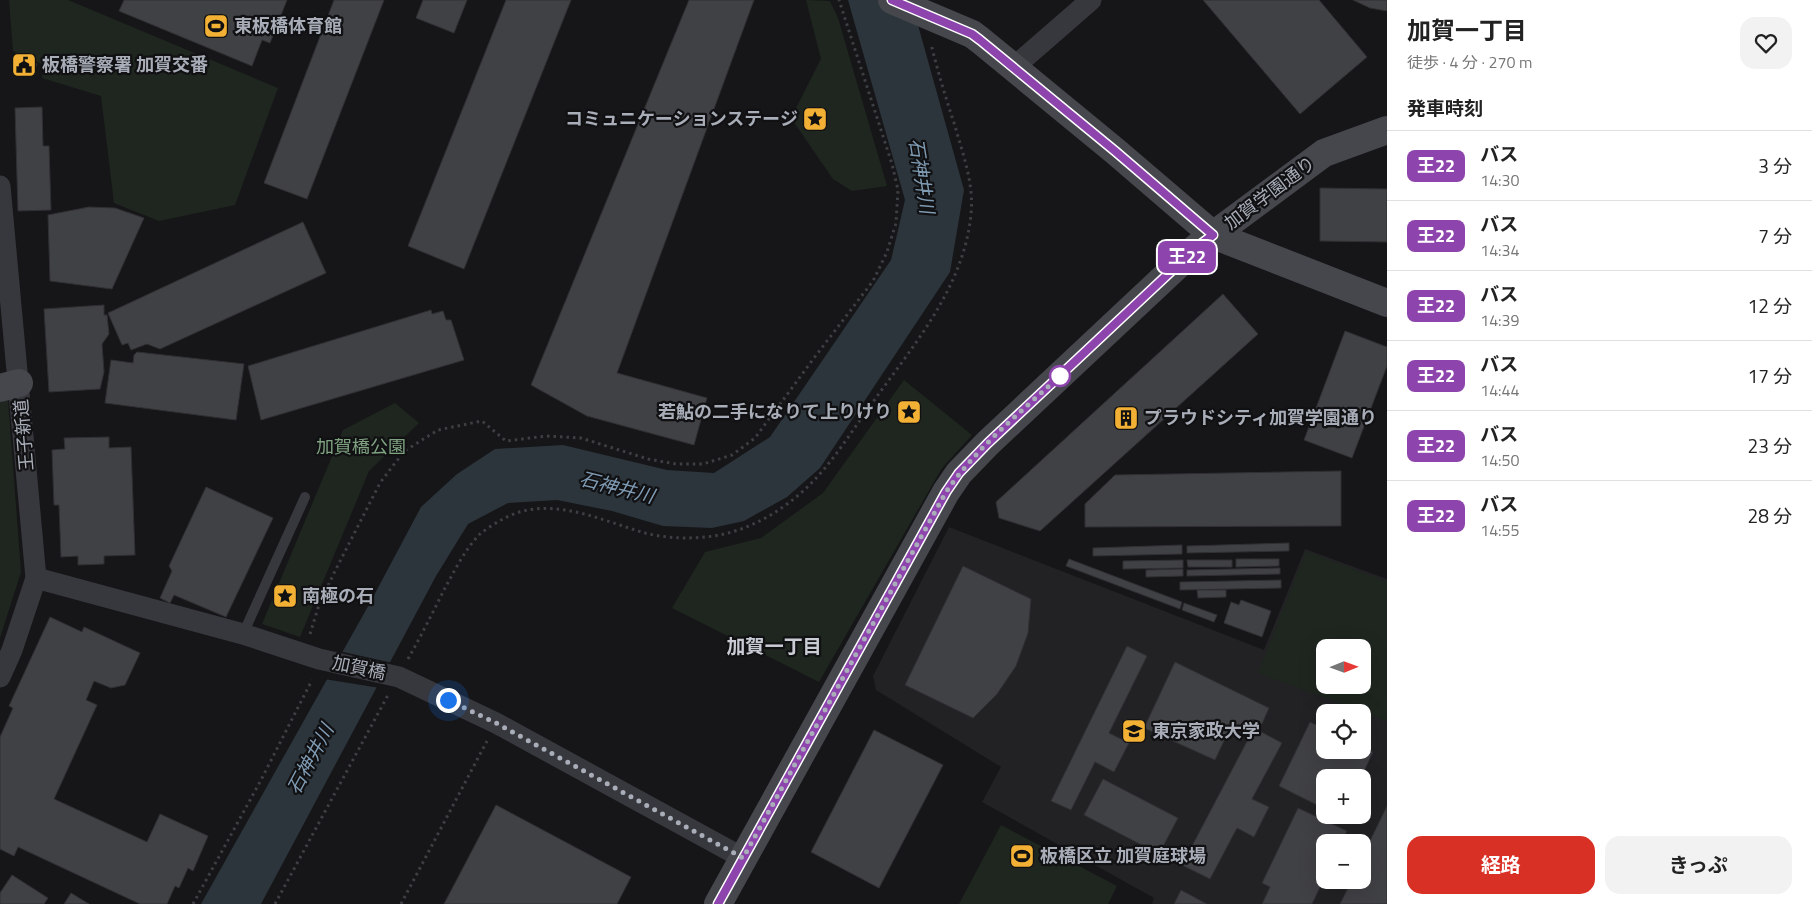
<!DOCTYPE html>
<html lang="ja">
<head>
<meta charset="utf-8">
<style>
	:root { --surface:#fff; --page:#f2f2f2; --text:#222; --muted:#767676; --line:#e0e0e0; --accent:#d93025 }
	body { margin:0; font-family:"Titillium Web","Noto Sans JP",sans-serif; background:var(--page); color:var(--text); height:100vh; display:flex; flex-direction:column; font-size:19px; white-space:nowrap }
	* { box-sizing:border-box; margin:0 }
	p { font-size:16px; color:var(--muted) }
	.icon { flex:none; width:28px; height:28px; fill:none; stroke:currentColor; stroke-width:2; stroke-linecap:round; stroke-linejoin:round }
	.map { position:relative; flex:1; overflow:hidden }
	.drawer { display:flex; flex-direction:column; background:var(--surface); width:425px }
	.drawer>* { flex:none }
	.badge { padding:0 10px; border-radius:8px; font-size:18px; line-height:32px }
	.needle { width:32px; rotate:89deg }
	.buttons { position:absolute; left:1316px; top:639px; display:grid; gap:10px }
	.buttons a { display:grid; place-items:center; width:55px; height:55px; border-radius:10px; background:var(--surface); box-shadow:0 5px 20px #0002; font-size:25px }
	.you { position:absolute; width:25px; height:25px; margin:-12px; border:4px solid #fff; border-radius:50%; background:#1a73e8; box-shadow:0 0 0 8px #1a73e833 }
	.map>.badge { position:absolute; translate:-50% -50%; box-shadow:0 0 0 2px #fff }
	h2 { padding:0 20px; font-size:19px; line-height:45px }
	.round { display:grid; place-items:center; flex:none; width:52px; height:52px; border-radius:15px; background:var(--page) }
	.head { display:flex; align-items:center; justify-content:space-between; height:85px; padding:0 20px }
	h1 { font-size:24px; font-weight:700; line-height:38px }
	.button { display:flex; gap:10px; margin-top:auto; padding:10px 20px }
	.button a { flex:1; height:58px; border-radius:15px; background:var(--accent); color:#fff; font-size:20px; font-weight:700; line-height:58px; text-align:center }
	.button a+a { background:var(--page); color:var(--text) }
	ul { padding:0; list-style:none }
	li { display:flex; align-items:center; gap:15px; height:70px; padding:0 20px; border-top:1px solid var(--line) }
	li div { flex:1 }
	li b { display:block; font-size:19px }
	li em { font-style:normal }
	li .badge { min-width:55px; font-weight:700; text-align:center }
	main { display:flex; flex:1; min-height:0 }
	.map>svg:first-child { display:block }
</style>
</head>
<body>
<main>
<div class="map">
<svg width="1387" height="904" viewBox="0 0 1387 904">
	<rect width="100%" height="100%" fill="#161618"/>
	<path fill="#222225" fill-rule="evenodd" d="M949 527 1264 650 1305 549 1387 579V904H1152L1154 898 982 802 1001 767 876 690 873 676ZM1325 648H1362V685H1325ZM1325 712H1362V750H1325ZM1325 778H1362V815H1325ZM1325 842H1362V880H1325Z"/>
	<g fill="#1e261f" fill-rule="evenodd">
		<polygon points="9,0 68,0 278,88 235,205 159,221 114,203 101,96 42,78 44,65 13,51"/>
		<polygon points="806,0 830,1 838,18 887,186 852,191 833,179 791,118 821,59"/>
		<polygon points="904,380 972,435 942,468 819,682 672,608 705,552 761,538 823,493"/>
		<polygon points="8,400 21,572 0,638 0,402"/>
		<polygon points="395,403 419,423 369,471 300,637 262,624 343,430"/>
		<path d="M1306 551 1387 582V721L1258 673ZM1325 648H1362V685H1325Z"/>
		<polygon points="1001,825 1117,886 1108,904 959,904"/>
	</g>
	<polygon fill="#2c353c" points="848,0 911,0 964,190 950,272 820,468 787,497 744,521 712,528 663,526 612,511 557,500 508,503 468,524 436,576 261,904 201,904 371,601 421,507 457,474 495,449 563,445 667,470 714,473 770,437 891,260 905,200"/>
	<polygon fill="#161618" points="339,651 393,663 380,688 324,679"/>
	<g fill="#404145" stroke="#303034">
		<polygon points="124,0 287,0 270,43 262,40 252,66 119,11"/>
		<polygon points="334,0 384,0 307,199 264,183"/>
		<polygon points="423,0 467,0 454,33 416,18"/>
		<polygon points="506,0 571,0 464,269 408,246"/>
		<polygon points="689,0 754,0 617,373 707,398 694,445 587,416 531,385"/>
		<polygon points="1203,0 1319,0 1367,57 1300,114"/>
		<polygon points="1353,0 1387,0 1387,11 1370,8"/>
		<polygon points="18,56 37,64 32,76 12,67"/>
		<polygon points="42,107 43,146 49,146 51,210 18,211 15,108"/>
		<polygon points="1320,188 1387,189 1387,242 1320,241"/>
		<polygon points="89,207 115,208 144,218 112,289 50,281 48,215"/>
		<polygon points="303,222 326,273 160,349 147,344 131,350 128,343 122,345 108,313"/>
		<polygon points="1223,294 1258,334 1040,531 999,518 996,502"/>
		<polygon points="104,305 104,315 107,315 109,334 102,344 104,372 100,389 49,392 44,309"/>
		<polygon points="431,310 432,314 443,311 446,320 451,320 464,360 261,420 248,366"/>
		<polygon points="1345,331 1387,347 1387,366 1352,458 1304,440"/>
		<polygon points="137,352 244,364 236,420 105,403 111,360 133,363 134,355"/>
		<polygon points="109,437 109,448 131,447 135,555 104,556 104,564 78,565 78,556 61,557 59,505 54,505 52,450 65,449 64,438"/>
		<polygon points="1341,471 1341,526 1085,527 1085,504 1115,475"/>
		<polygon points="206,487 273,518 226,617 174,595 170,603 160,598 172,571 169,566"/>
		<polygon points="1289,543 1289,551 1187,553 1187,546"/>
		<polygon points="1182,545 1182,554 1093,556 1093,548"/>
		<polygon points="1069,559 1182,602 1180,609 1066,566"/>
		<polygon points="1236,559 1279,559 1279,566 1236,567"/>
		<polygon points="1183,560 1183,568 1123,569 1123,561"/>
		<polygon points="1187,560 1232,560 1232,567 1188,567"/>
		<polygon points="963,566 1031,599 1028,633 1016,666 997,694 973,718 905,685"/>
		<polygon points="1280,568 1280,574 1187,576 1187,570"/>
		<polygon points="1183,569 1183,576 1146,577 1146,570"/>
		<polygon points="1281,580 1281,588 1180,590 1180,582"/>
		<polygon points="1197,590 1226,590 1226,597 1198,598"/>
		<polygon points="1241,600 1271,611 1262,637 1224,623 1231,602 1239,605"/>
		<polygon points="1184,603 1217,615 1214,622 1182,610"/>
		<polygon points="50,617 82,632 84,627 140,653 125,685 111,688 94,681 86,700 97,705 54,799 147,842 160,814 208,836 193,871 188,868 179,888 175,886 167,904 140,904 18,847 14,856 0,849 0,737 13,708 9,706"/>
		<polygon points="1127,646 1147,656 1109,733 1129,743 1114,772 1095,762 1071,810 1051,801"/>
		<polygon points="1175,662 1269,708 1262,724 1253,719 1246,731 1232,724 1215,760 1144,728"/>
		<polygon points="1310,722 1325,729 1325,750 1362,750 1362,747 1373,752 1361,778 1325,778 1325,809 1279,786"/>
		<polygon points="1254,728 1282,743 1252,799 1269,807 1254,837 1237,828 1210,879 1182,865"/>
		<polygon points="874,730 943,765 879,888 811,852"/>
		<polygon points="1103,779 1178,818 1159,854 1084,815"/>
		<polygon points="496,805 631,877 617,904 444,904"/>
		<polygon points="1387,806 1387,904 1340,904 1352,880 1362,880 1362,857"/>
		<polygon points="1298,808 1347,831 1341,842 1325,842 1325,877 1312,904 1262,904 1270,887 1262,883"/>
		<polygon points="12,875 48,898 44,904 0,904 0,893"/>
		<polygon points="1181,890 1207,904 1174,904"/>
		<polygon points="71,893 89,904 64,904"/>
	</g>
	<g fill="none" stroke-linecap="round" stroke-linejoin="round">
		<g stroke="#3d3f44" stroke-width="3" stroke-dasharray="2.5 4" stroke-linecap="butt">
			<polyline points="310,634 319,605 335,571 380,483 395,463 406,450 438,430 482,421 506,441 547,436 581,438 648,459 676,464 703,464 732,455 755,438 814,358 873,281 887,252 896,223 898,190 892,164 839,0"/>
			<path d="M408 659C421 636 433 612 445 588 455 570 465 549 480 534 486 529 494 524 501 520 548 493 599 520 645 533 664 538 685 539 705 537 741 534 775 516 802 492 830 467 849 435 870 406 912 347 964 288 971 214 974 183 963 155 955 126 946 99 938 72 931 44"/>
			<polyline points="193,904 261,780 312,680"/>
			<polyline points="275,904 388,695"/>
			<polyline points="401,904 487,741"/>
		</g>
		<polyline stroke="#37383d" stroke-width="10" points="243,634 305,497"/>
		<g stroke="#37383d" stroke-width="21">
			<polyline points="1014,67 1091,0"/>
			<polyline points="0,186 36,578 12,650 0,677"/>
			<polyline points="36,578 243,634 319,659 399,677 496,723 743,858"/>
		</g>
		<g stroke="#45474d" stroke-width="28">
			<polyline points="892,0 972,34 980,40 1115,151 1213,235 1387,303"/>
			<polyline points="0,388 19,383"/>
			<polyline points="718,904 946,492 959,473 988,443 1197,247 1324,153 1387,130"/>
		</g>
	</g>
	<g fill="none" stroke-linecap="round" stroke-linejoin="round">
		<defs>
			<polyline id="line" points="718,904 946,492 959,473 988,443 1197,247 1213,235 1115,151 980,40 972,34 892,0"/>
		</defs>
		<use href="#line" stroke="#fff" stroke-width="11"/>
		<use href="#line" stroke="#8e44ad" stroke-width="8"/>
		<path stroke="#a8adb8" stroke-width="5" stroke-dasharray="0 9" d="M448 700 496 723 743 858 946 492C977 447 1021 412 1061 375L1060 376"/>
	</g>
	<defs>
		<symbol id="stadium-square" viewBox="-11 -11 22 22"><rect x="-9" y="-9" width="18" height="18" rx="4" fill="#f2b134" stroke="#111113"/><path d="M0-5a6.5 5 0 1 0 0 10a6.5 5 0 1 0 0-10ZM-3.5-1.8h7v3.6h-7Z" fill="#111"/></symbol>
		<symbol id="civic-square" viewBox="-11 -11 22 22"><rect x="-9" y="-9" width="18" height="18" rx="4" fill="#f2b134" stroke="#111113"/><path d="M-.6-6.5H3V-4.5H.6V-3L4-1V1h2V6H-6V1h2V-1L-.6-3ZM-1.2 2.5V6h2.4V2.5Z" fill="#111"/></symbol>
		<symbol id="sight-square" viewBox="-11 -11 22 22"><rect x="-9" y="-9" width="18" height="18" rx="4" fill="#f2b134" stroke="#111113"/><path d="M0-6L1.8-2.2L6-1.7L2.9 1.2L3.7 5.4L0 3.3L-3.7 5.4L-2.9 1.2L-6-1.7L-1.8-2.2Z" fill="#111"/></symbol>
		<symbol id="building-square" viewBox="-11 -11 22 22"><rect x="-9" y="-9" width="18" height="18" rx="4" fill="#f2b134" stroke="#111113"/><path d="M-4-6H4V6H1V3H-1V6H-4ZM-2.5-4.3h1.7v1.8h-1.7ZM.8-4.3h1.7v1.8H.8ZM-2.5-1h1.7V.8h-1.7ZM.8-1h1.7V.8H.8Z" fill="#111"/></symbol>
		<symbol id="university-square" viewBox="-11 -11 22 22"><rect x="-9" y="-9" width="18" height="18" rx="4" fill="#f2b134" stroke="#111113"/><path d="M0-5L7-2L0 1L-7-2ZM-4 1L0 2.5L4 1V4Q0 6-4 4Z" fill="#111"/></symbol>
	</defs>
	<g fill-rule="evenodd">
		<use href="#stadium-square" x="202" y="12" width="28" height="28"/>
		<use href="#civic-square" x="10" y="51" width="28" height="28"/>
		<use href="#sight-square" x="801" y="105" width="28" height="28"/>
		<use href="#sight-square" x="895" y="398" width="28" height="28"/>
		<use href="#building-square" x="1112" y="404" width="28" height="28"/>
		<use href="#sight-square" x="271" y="582" width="28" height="28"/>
		<use href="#university-square" x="1120" y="717" width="28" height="28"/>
		<use href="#stadium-square" x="1008" y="842" width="28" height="28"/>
	</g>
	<circle fill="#fff" stroke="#8e44ad" stroke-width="2.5" cx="1060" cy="376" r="10"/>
	<g text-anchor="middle" stroke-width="4.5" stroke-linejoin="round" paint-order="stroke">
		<g font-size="18" font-weight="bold" fill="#a8adb8" stroke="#111113" text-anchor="start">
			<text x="234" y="32">東板橋体育館</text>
			<text x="42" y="71">板橋警察署 加賀交番</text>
			<text x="798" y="125" text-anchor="end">コミュニケーションステージ</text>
			<text x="892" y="418" text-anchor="end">若鮎の二手になりて上りけり</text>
			<text x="1144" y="424">プラウドシティ加賀学園通り</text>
			<text x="302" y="602">南極の石</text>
			<text x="1152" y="737">東京家政大学</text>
			<text x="1040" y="862">板橋区立 加賀庭球場</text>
		</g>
		<g font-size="18" fill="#a8adb8" stroke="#111113">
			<text transform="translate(1270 193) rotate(-37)" y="6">加賀学園通り</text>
			<text transform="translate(24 435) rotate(-95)" y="6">王子新道</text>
			<text transform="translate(359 668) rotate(12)" y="6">加賀橋</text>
		</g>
		<g font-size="18" fill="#7fa381" stroke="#111113">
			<text x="361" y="453">加賀橋公園</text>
		</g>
		<g font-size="19" font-style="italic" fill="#7f9bb3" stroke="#111113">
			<text transform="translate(922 176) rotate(81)" y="7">石神井川</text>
			<text transform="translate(617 487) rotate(14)" y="7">石神井川</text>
			<text transform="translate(310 759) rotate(-62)" y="7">石神井川</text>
		</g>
		<g font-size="19" font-weight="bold" fill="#c9ccd4" stroke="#111113">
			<text x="774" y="653">加賀一丁目</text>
		</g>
	</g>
</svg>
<div class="buttons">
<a><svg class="needle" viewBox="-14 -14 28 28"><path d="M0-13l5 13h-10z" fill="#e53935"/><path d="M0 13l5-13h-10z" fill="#767676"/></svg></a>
<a><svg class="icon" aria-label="locate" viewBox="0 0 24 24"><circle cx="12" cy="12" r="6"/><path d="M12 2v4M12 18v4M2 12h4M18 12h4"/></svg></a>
<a>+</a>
<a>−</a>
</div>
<div class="you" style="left:448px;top:700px"></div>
<b class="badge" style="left:1187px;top:257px;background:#8e44ad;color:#fff">王22</b>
</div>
<section class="drawer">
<div class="head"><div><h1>加賀一丁目</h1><p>徒歩 · 4 分 · 270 m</p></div><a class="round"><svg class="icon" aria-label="heart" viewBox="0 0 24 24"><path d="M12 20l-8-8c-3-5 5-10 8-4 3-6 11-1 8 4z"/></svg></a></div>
<h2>発車時刻</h2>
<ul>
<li><span class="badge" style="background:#8e44ad;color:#fff">王22</span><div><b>バス</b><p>14:30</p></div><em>3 分</em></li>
<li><span class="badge" style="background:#8e44ad;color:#fff">王22</span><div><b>バス</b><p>14:34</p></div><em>7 分</em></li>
<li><span class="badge" style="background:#8e44ad;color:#fff">王22</span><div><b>バス</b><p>14:39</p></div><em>12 分</em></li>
<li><span class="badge" style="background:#8e44ad;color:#fff">王22</span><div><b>バス</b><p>14:44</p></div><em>17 分</em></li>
<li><span class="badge" style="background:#8e44ad;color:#fff">王22</span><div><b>バス</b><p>14:50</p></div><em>23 分</em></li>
<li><span class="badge" style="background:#8e44ad;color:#fff">王22</span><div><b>バス</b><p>14:55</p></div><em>28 分</em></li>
</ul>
<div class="button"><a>経路</a><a>きっぷ</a></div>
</section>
</main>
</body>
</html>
